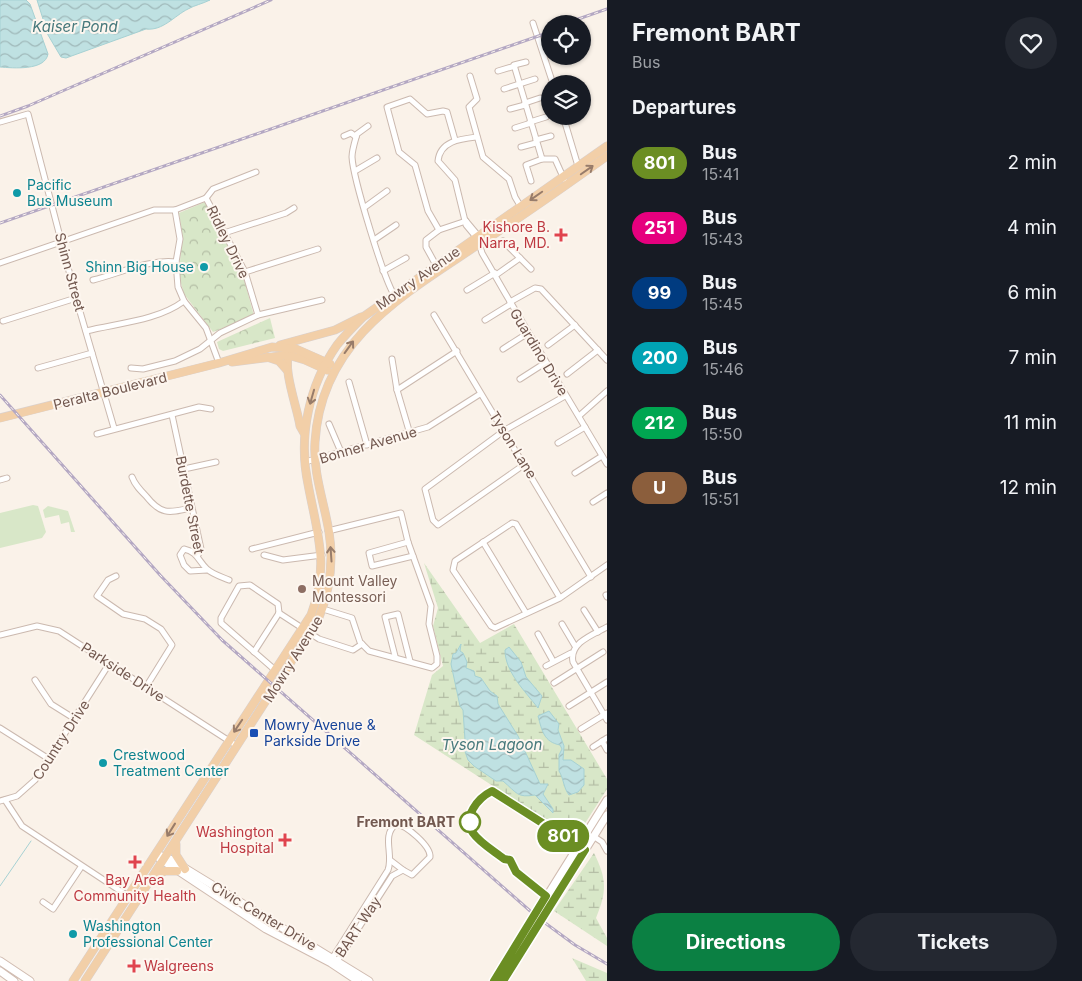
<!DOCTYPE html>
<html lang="en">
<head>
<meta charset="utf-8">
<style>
	:root { --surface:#171b24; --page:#242831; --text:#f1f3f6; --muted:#9ea1a6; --accent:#0b8043 }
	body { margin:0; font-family:Inter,sans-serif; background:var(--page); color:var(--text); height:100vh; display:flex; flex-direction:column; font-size:19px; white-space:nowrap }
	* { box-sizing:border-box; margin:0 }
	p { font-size:16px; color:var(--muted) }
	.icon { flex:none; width:28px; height:28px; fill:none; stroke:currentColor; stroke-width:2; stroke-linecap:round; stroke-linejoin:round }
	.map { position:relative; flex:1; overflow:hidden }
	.details { display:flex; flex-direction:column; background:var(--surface); width:475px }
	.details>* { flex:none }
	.badge { padding:0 10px; border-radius:16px; font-size:18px; line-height:32px }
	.buttons { position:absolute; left:541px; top:15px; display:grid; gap:10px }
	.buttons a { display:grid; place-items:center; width:50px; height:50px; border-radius:50%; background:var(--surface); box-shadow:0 1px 4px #0004; font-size:25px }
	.map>.badge { position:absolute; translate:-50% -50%; box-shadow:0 0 0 2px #fff }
	h2 { padding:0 25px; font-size:19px; line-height:45px }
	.round { display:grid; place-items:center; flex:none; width:52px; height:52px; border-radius:26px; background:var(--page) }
	.overview { display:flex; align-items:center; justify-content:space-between; height:85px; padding:0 25px }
	h1 { font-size:24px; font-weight:700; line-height:38px }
	.action { display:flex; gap:10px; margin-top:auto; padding:10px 25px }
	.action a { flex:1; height:58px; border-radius:30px; background:var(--accent); color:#fff; font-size:20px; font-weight:700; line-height:58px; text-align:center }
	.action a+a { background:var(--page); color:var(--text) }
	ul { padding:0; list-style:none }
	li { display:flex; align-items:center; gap:15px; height:65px; padding:0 25px }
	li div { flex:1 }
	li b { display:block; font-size:19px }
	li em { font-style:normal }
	li .badge { min-width:55px; font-weight:700; text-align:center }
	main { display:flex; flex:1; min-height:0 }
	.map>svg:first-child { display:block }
</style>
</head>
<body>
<main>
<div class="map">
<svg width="607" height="981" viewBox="0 0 607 981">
	<defs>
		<pattern id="wetland-marsh" width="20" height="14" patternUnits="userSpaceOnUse" patternTransform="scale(1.25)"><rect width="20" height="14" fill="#d8e7c8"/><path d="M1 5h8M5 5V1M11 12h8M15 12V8" fill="none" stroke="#b4bea5"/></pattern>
		<pattern id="park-crowns" width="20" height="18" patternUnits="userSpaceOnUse" patternTransform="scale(1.25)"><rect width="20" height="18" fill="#d8e7c8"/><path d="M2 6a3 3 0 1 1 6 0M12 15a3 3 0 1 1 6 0" fill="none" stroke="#b4bea5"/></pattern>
		<pattern id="water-waves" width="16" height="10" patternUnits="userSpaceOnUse" patternTransform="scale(1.25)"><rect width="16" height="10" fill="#bfe1e2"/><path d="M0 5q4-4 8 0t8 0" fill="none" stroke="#a0b9ba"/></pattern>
	</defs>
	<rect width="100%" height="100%" fill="#faf2e9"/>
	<g fill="#d8e7c8">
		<polygon points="33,505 38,506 46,532 42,538 0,548 0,513"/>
		<polygon points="48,506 68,511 75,532 71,532 69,522 61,524 59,515 45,518 43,510"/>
	</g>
	<g fill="url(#wetland-marsh)">
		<polygon points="424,563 480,643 514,624 607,779 607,789 575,839 414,735 432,675 443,666 433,626 438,608"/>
		<path d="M594 853C607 879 607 892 596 918L607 938V946L554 911Z"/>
		<polygon points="572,958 607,973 607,981 586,981"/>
	</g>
	<g fill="url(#park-crowns)">
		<polygon points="205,202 243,275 254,316 213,332 184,294 179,276 182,233 179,213"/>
		<polygon points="270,318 275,338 223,351 219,349 217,342"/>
	</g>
	<g fill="url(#water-waves)" stroke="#a6d1d3">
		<path d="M0 0H26L30 4 48 54C45 71 13 68 0 67Z"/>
		<path d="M37 0H210C202 4 195 5 188 9 174 16 163 31 146 29L66 58 61 57 48 35Z"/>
		<path d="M461 644 460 651 463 653 467 662 466 668 474 671 475 676 481 678 490 691 497 696 498 704 518 736 540 784H548L543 794 553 809V813L535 795C517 798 517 793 503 781H496L474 766 468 760 462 743V741L465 740 463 710 460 706 451 664 453 654 456 653Z"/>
		<path d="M509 647 521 662 526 677 542 696 538 708C525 691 505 672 505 650Z"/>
		<path d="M549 711 559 724 558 730 564 746 563 760H571L584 769V785L578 792 569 795C563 787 564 779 559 771V755L562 749 560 745C544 742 542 731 538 716Z"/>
	</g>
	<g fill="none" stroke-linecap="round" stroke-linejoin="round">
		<polyline stroke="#a6d1d3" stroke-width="1" points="0,886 31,841"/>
		<defs>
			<g id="minor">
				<polyline points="533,23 553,84"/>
				<polyline points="526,62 514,65 542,159"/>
				<polyline points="498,71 515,66"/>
				<polyline points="470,76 477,99 469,107 483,157 509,179 515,197 521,207"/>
				<polyline points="504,89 535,79"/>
				<polyline points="525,103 540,98"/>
				<polyline points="510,109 525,105"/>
				<polyline points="563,116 578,166"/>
				<polyline points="0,122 28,114 76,298 114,428"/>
				<polyline points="530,122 546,117"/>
				<path d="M368 126 357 134C355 141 352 150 352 157 353 177 384 282 396 298"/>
				<polyline points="515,128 531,123"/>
				<polyline points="344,136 351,133 356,137"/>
				<polyline points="536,140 551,136"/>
				<polyline points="521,147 536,143"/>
				<polyline points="355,171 377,158"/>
				<polyline points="531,181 526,165 542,159 555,159 564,179"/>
				<polyline points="206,198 245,272 258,315"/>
				<polyline points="206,198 213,189 256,172"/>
				<polyline points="365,207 387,191"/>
				<polyline points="175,210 180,239 176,262 178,287 184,301 206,328 219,363"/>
				<polyline points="466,221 476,233 482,253 505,293 607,464"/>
				<polyline points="439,230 428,211 415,165 399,152 387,107 410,99 427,114 443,111 447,112 455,140"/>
				<polyline points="224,233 286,213 294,208"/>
				<path d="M476 237 466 225 455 180 438 161C440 141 460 139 477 137"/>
				<polyline points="374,240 396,225"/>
				<polyline points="503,241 531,269"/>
				<polyline points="0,263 154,210 175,210 206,198"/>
				<polyline points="437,267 426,247 426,240 439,230 466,221"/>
				<polyline points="383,271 406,258"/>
				<polyline points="245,272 318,249"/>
				<polyline points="496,275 520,258"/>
				<path d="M93 280C121 273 148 259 176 262"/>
				<polyline points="467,290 495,273"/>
				<polyline points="510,302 535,288 541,289 607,360"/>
				<polyline points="434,315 591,577"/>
				<polyline points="485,320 511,304"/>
				<polyline points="3,321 76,298"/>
				<path d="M86 331C118 323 157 321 184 301"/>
				<polyline points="548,345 575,325"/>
				<polyline points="503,349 528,333"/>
				<polyline points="392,359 397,390 410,434"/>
				<polyline points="38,368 92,353"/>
				<polyline points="131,368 143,369 175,361 200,349 220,333 258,315 322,300"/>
				<polyline points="567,374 598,350"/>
				<polyline points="520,379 545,363"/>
				<polyline points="349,382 367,445"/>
				<polyline points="397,390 457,351"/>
				<polyline points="172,415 201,549 198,555"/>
				<polyline points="579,416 607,391"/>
				<polyline points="329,424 341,452"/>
				<polyline points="97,434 199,407 211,409"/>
				<polyline points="558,443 585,427"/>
				<polyline points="305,462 428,427 480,394"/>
				<polyline points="525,464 438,525 433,520 425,489 505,430 565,396"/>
				<polyline points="184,469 216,462"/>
				<polyline points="575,473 602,456"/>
				<path d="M132 477C135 485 140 490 146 496 161 515 168 513 191 508"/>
				<polyline points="0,480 7,478"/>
				<polyline points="593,502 607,493"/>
				<polyline points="408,542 369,553 372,566 413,556"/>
				<polyline points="483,542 526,613"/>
				<polyline points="252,549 319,532"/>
				<polyline points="264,555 283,560 322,555"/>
				<path d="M207 570 190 571 184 565 180 555 184 549C198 552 198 561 207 569 212 574 222 577 229 580"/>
				<polyline points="116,576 108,580 97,596 123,614 145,619 161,629 172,645 146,687"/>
				<polyline points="606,595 607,597"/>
				<polyline points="560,598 516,524 512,523 455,561 453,570 491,626 495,628 560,598 607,565"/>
				<polyline points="323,609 352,618 360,642 369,651 432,668 437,664 437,656 429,624 431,606 408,542 401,513 328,531"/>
				<polyline points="584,610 598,632"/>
				<polyline points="279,613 319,639 353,650 362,644"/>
				<polyline points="562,624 575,646"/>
				<path d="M607 627C592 635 569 643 573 662L607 720"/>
				<polyline points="538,634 553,661"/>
				<polyline points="0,635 37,626 59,631 237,746"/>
				<polyline points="254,652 279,613"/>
				<polyline points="395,656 385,617 398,614 410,661"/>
				<polyline points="546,666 571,653"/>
				<polyline points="275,670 221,623 221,618 239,586 250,585 278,604 279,613"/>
				<polyline points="35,680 51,704 75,719"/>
				<polyline points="554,683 603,652"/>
				<polyline points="569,706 607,682"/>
				<polyline points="0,728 49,759"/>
				<polyline points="581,729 607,713"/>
				<polyline points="602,741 607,750"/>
				<polyline points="593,747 607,738"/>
				<polyline points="5,800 22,826 128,896"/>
				<polyline points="0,801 17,796 35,780 109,664"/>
				<path d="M396 824C406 825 431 846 430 857L412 875 403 870 392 876 338 960 331 963 333 957 388 870C394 854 381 836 396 824Z"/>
				<polyline points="593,836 602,842 607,851"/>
				<polyline points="390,860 403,870"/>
				<polyline points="43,902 53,909 81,867"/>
			</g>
			<g id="secondary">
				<polyline points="156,854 170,859 369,981"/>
				<polyline points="159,858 266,929 331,963 358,981"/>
				<polyline points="0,961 30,981"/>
				<polyline points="0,971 14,981"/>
				<polyline points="494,981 607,800"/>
				<polyline points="503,981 607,815"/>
			</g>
			<g id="primary">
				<polyline points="280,345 335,330 361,317"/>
				<path d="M290 353C281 365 298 410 300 426L304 433"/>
				<polyline points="267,357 279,361 287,370"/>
				<polyline points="232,362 288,355 305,360 327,370"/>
				<polyline points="0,418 219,363 272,347 296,349 330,364"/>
				<polyline points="176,844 176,855 185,869"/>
				<polyline points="155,876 165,871 177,871"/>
				<path d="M73 981 311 615C330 565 317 533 308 484 298 436 309 385 337 345 345 335 354 326 363 317L607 146"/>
				<path d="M85 981 318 620C330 591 334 563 329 532 324 501 313 474 315 442 321 340 403 295 479 244 523 216 565 186 607 156"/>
			</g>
		</defs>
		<use href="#minor" stroke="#cbb9af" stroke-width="7"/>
		<use href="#secondary" stroke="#d0bbb0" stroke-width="9"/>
		<use href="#primary" stroke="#d8d0ce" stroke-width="9"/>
		<use href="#minor" stroke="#fff" stroke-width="5"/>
		<use href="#secondary" stroke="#fff" stroke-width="7"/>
		<use href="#primary" stroke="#f2cfa8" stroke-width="8"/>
		<defs>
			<g id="rail">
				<polyline points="564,24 607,9"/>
				<polyline points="0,116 28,106 271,0"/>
				<polyline points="0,223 550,32"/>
				<polyline points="0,395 160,575 222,640 537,917 575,945 607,964"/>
			</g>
		</defs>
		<use href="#rail" stroke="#b4a8c3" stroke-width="3"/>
		<use href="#rail" stroke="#fdf6ef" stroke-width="1" stroke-dasharray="4" stroke-linecap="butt"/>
	</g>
	<defs><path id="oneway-shaft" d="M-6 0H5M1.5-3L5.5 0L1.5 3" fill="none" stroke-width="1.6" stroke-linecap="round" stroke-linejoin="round" transform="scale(1.25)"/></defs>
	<g stroke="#987c6a">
		<use href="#oneway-shaft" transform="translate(587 170) rotate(-35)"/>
		<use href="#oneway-shaft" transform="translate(536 196) rotate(145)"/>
		<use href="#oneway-shaft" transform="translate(349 347) rotate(-54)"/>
		<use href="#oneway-shaft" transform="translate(312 397) rotate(106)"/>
		<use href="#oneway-shaft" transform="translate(331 554) rotate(-94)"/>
		<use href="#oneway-shaft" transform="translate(238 726) rotate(124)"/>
		<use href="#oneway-shaft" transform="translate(171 830) rotate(122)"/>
	</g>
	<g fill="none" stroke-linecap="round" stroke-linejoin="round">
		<defs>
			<path id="line" d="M494 981 546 896 516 872 510 860 504 859C494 851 480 843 473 833 462 817 478 798 492 791L585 850 503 981"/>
		</defs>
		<use href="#line" stroke="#fff" stroke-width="11"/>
		<use href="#line" stroke="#6b8e23" stroke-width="8"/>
	</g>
	<g fill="#0f9aa8" stroke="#fdf6ef" stroke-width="2">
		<circle cx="17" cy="193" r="5"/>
		<circle cx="204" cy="267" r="5"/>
		<circle cx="103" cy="763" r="5"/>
		<circle cx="73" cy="934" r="5"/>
	</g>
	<g fill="#e0444e" stroke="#fdf6ef" stroke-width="2">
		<path d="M558.5 227.5h5v5h5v5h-5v5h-5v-5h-5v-5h5z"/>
		<path d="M282.5 832.5h5v5h5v5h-5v5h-5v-5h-5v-5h5z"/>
		<path d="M132.5 854.5h5v5h5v5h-5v5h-5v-5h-5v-5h5z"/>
		<path d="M131.5 958.5h5v5h5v5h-5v5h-5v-5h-5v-5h5z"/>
	</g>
	<circle fill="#8d6e63" stroke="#fdf6ef" stroke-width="2" cx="302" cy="589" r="5"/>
	<rect fill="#1a4fb4" stroke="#fdf6ef" stroke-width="2" x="249" y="728" width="10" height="10" rx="2.5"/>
	<circle fill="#fff" stroke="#6b8e23" stroke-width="2.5" cx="470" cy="822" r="10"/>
	<g text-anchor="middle" stroke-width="4" stroke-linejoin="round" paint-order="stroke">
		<g font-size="14" fill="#0d838f" stroke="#fdf6ef" text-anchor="start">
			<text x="27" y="190">Pacific<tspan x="27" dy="16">Bus Museum</tspan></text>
			<text x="194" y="272" text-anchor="end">Shinn Big House</text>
			<text x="113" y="760">Crestwood<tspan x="113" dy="16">Treatment Center</tspan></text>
			<text x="83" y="931">Washington<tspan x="83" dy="16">Professional Center</tspan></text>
		</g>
		<g font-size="14" fill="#be3a42" stroke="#fdf6ef" text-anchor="end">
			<text x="550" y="232">Kishore B.<tspan x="550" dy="16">Narra, MD.</tspan></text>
			<text x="274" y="837">Washington<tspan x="274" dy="16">Hospital</tspan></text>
			<text x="135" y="885" text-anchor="middle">Bay Area<tspan x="135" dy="16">Community Health</tspan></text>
			<text x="144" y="971" text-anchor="start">Walgreens</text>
		</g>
		<g font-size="14" fill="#72584f" stroke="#fdf6ef">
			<text transform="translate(228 242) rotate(64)" y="5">Ridley Drive</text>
			<text transform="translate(70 272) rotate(75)" y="5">Shinn Street</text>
			<text transform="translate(418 278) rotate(-35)" y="5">Mowry Avenue</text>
			<text transform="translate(539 352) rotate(59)" y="5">Guardino Drive</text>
			<text transform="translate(110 391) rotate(-14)" y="5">Peralta Boulevard</text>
			<text transform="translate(368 445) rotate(-16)" y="5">Bonner Avenue</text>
			<text transform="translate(513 445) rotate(58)" y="5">Tyson Lane</text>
			<text transform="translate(190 505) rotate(79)" y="5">Burdette Street</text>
			<text transform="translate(293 659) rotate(-58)" y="5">Mowry Avenue</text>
			<text transform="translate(123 672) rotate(33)" y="5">Parkside Drive</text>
			<text transform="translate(61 740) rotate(-57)" y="5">Country Drive</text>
			<text transform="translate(264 916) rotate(31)" y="5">Civic Center Drive</text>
			<text transform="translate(358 927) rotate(-56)" y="5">BART Way</text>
		</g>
		<g font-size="14" fill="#785e54" stroke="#fdf6ef" text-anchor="start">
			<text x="312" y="586">Mount Valley<tspan x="312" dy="16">Montessori</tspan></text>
		</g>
		<g font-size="14" fill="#164399" stroke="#fdf6ef" text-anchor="start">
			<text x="264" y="730">Mowry Avenue &amp;<tspan x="264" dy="16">Parkside Drive</tspan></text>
		</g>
		<g font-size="14" font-weight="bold" fill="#72584f" stroke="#fdf6ef" text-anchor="end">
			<text x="455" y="827">Fremont BART</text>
		</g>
		<g font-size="15" font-style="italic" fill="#47797c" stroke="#fdf6ef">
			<text x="75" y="32">Kaiser Pond</text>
			<text x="492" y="750">Tyson Lagoon</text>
		</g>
	</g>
</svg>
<div class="buttons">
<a><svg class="icon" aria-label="locate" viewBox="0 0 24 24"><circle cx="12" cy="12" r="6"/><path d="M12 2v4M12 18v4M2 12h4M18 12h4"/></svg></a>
<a><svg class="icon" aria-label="layers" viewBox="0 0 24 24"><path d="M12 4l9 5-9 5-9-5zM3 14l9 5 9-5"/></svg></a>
</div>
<b class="badge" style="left:563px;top:836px;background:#6b8e23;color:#fff">801</b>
</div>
<section class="details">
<div class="overview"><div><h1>Fremont BART</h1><p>Bus</p></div><a class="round"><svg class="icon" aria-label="heart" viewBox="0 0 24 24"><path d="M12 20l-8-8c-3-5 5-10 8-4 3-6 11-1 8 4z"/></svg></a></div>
<h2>Departures</h2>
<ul>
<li><span class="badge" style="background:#6b8e23;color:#fff">801</span><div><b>Bus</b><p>15:41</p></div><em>2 min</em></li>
<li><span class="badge" style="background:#e6007e;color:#fff">251</span><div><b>Bus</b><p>15:43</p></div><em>4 min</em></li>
<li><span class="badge" style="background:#003b80;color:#fff">99</span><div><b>Bus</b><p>15:45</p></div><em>6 min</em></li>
<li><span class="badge" style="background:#00a3b4;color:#fff">200</span><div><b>Bus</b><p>15:46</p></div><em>7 min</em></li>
<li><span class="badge" style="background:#00a651;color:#fff">212</span><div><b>Bus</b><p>15:50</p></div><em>11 min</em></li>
<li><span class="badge" style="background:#8b5e3c;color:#fff">U</span><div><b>Bus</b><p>15:51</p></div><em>12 min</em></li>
</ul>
<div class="action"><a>Directions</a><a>Tickets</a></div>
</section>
</main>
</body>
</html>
